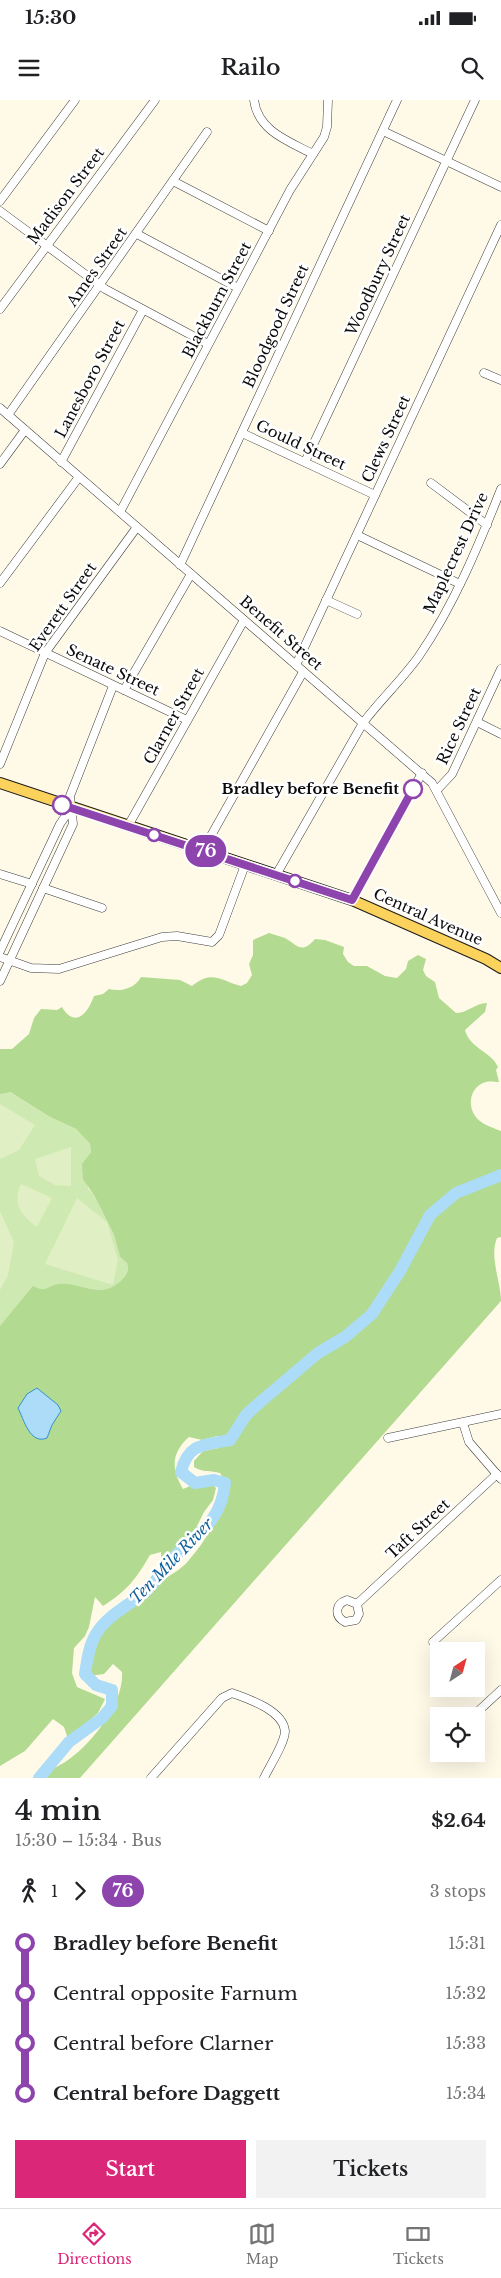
<!DOCTYPE html>
<html lang="en">
<head>
<meta charset="utf-8">
<style>
	:root { --surface:#fff; --page:#f2f2f2; --text:#202124; --muted:#757577; --line:#e0e0e0; --accent:#db2777 }
	body { margin:0; font-family:"Libre Baskerville",serif; background:var(--page); color:var(--text); height:100vh; display:flex; flex-direction:column; font-size:19px; white-space:nowrap }
	* { box-sizing:border-box; margin:0 }
	p { font-size:16px; color:var(--muted) }
	.icon { flex:none; width:28px; height:28px; fill:none; stroke:currentColor; stroke-width:2; stroke-linecap:round; stroke-linejoin:round }
	.map { position:relative; height:1678px; overflow:hidden }
	.side { display:flex; flex-direction:column; background:var(--surface); flex:1 }
	.side>* { flex:none }
	.badge { padding:0 10px; border-radius:16px; font-size:18px; line-height:32px }
	.needle { width:32px; rotate:36deg }
	.buttons { position:absolute; left:430px; top:1542px; display:grid; gap:10px }
	.buttons a { display:grid; place-items:center; width:55px; height:55px; border-radius:0px; background:var(--surface); box-shadow:0 5px 20px #0002; font-size:25px }
	.map>.badge { position:absolute; translate:-50% -50%; box-shadow:0 0 0 2px #fff }
	.legs { display:flex; align-items:center; gap:8px; height:55px; padding:0 15px; font-size:16px }
	.legs p { margin-inline-start:auto }
	.headline { display:flex; align-items:center; justify-content:space-between; height:85px; padding:0 15px }
	h1 { font-size:28px; font-weight:600; line-height:38px }
	.primary-button { display:flex; gap:10px; margin-top:auto; padding:10px 15px }
	.primary-button a { flex:1; height:58px; border-radius:0px; background:var(--accent); color:#fff; font-size:20px; font-weight:600; line-height:58px; text-align:center }
	.primary-button a+a { background:var(--page); color:var(--text) }
	ul { padding:0 15px; list-style:none }
	li { display:flex; align-items:center; gap:18px; height:50px; font-size:19px }
	li i { display:grid; place-items:center; width:8px; height:100%; margin:0 6px; background:currentColor }
	li i::after { content:''; width:12px; height:12px; margin:-6px; border:4px solid; border-radius:50%; background:var(--surface) }
	li p { margin-inline-start:auto }
	li:first-child i { background:linear-gradient(#0000 50%,currentColor 0) }
	li:last-child i { background:linear-gradient(currentColor 50%,#0000 0) }
	.status { display:flex; justify-content:space-between; align-items:center; height:35px; padding:0 25px; background:var(--surface); direction:ltr }
	.status svg { height:14px; fill:currentColor }
	header { display:flex; justify-content:space-between; align-items:center; height:65px; padding:0 15px; background:var(--surface); font-size:22px; font-weight:600 }
	.menu { display:flex; justify-content:space-around; align-items:center; height:70px; border-top:1px solid var(--line); background:var(--surface); font-size:14px; color:var(--muted) }
	.menu a { display:grid; justify-items:center; gap:2px }
	.menu .selected { color:var(--accent) }
	.map>svg:first-child { display:block }
</style>
</head>
<body>
<div class="status"><b>15:30</b><svg viewBox="0 0 49 12"><path d="M0 12V9h3v3zM5 12V6h3v6zM10 12V3h3v9zM15 12V0h3v12zM26 1h20v11H26zM47 4h2v5h-2z"/></svg></div>
<header><svg class="icon" aria-label="menu" viewBox="0 0 24 24"><path d="M4 6h16M4 12h16M4 18h16"/></svg>Railo<svg class="icon" aria-label="search" viewBox="0 0 24 24"><circle cx="10" cy="10" r="6"/><path d="M15 15l6 6"/></svg></header>
<div class="map">
<svg width="501" height="1678" viewBox="0 0 501 1678">
	<rect width="100%" height="100%" fill="#fffae8"/>
	<path fill="#cfe9b2" d="M0 986 50 1017 76 1029 90 1044 91 1052 86 1059 88 1088 95 1097 114 1135 120 1157 127 1163 128 1169C119 1206 77 1183 53 1187 49 1188 46 1190 41 1190L37 1188 0 1226Z"/>
	<path fill="#b3da91" d="M269 833C274 835 280 836 285 838 298 845 301 855 315 839L325 840 344 847 343 854 348 862 354 866H367L385 876 397 878 406 869 408 861 418 855 426 859 423 870 426 876 435 882 439 898 456 913C468 913 475 903 487 903L485 912 465 930C470 949 491 951 498 967L496 970 499 982C495 982 490 981 486 982 468 987 466 1010 480 1021 486 1026 494 1028 501 1031V1137L497 1138C489 1157 501 1182 501 1201L80 1678H43C49 1669 60 1666 68 1660 93 1642 124 1603 122 1572L113 1564 104 1574 89 1576C88 1573 86 1569 86 1565 84 1540 142 1495 161 1481 171 1474 181 1470 189 1460 196 1452 204 1441 209 1432 211 1427 209 1422 212 1417 222 1398 234 1396 220 1373 210 1370 203 1373 194 1367V1361L203 1351 219 1348 224 1340 217 1336 202 1340 189 1337C171 1353 171 1369 183 1389L207 1379 216 1388 213 1400 204 1412 193 1434 171 1462 161 1464V1452L150 1455C136 1479 127 1491 103 1506L95 1497 89 1527 85 1536 74 1548 72 1573 77 1587 105 1599 98 1613 68 1639 64 1627 53 1619 25 1651 0 1666V1226L33 1186C47 1193 45 1187 58 1184 79 1181 98 1199 117 1184 123 1180 127 1175 128 1169L127 1163 120 1157 114 1135 95 1097 83 1079 82 1064 91 1052 90 1044 76 1029 50 1017 10 992 0 994V949H12L29 934 34 918 41 909 57 910 62 907C75 929 88 913 94 896L103 894 109 889C121 892 134 889 141 877L180 880 192 886C212 869 222 881 241 886L247 883 252 875 249 864 253 855V840Z"/>
	<g fill="#e1f0c4">
		<polygon points="0,1004 35,1025 19,1050 0,1059"/>
		<polygon points="71,1047 71,1086 55,1085 39,1076 35,1059"/>
		<path d="M21 1084 52 1098 37 1127C21 1115 12 1104 21 1084Z"/>
		<polygon points="77,1098 107,1122 118,1160 113,1185 45,1164"/>
		<polygon points="0,1111 14,1142 8,1175 0,1190"/>
	</g>
	<path fill="#acdcf7" stroke="#3292cf" d="M37 1288 58 1305 61 1311 52 1325 47 1338C30 1345 24 1320 18 1308L27 1294Z"/>
	<g fill="none" stroke-linecap="round" stroke-linejoin="round">
		<path stroke="#acdcf7" stroke-width="12" d="M39 1678 69 1642 102 1618 112 1606V1590L96 1585 85 1574C87 1561 89 1545 96 1534 107 1515 130 1505 145 1492 156 1482 163 1470 172 1459 197 1433 221 1423 225 1383L214 1380 195 1383 181 1372C188 1343 204 1345 230 1340L246 1315 259 1303 318 1253 345 1237 372 1214 400 1171 430 1115 456 1093 501 1075"/>
		<defs>
			<g id="minor">
				<path d="M254 0C258 31 288 41 313 54"/>
				<polyline points="383,31 501,87"/>
				<polyline points="173,81 269,131"/>
				<polyline points="0,101 75,0"/>
				<polyline points="0,111 105,189 208,244"/>
				<polyline points="137,134 238,188"/>
				<polyline points="0,209 155,0"/>
				<polyline points="484,273 501,280"/>
				<polyline points="0,308 432,683 501,813"/>
				<polyline points="8,315 207,32"/>
				<polyline points="242,333 375,395"/>
				<polyline points="61,362 143,210"/>
				<polyline points="305,362 475,0"/>
				<polyline points="0,364 25,330"/>
				<polyline points="431,383 487,425"/>
				<polyline points="120,412 290,90 324,37 327,27 328,0"/>
				<polyline points="357,435 460,484"/>
				<polyline points="180,465 397,0"/>
				<polyline points="0,483 79,377"/>
				<polyline points="326,500 357,514"/>
				<polyline points="0,531 187,620"/>
				<polyline points="296,565 501,125"/>
				<polyline points="124,590 191,474"/>
				<polyline points="477,622 501,634"/>
				<polyline points="0,664 45,553 137,427"/>
				<polyline points="437,690 452,674 501,569"/>
				<polyline points="128,726 244,520"/>
				<polyline points="203,750 303,572"/>
				<polyline points="0,774 32,784"/>
				<path d="M276 775 363 623C380 600 402 580 419 556 454 505 478 447 501 389"/>
				<polyline points="43,788 102,808"/>
				<polyline points="352,800 422,673"/>
				<polyline points="0,851 60,724 71,708"/>
				<polyline points="0,857 31,868 59,869 162,837 177,836 212,842 219,835 245,765"/>
				<polyline points="0,881 73,724 70,696 113,586"/>
				<polyline points="463,1323 469,1342 501,1379"/>
				<polyline points="388,1338 501,1314"/>
				<path d="M357 1504 359 1514 356 1520 345 1522C334 1516 335 1504 347 1500L357 1504 497 1374"/>
				<polyline points="433,1542 501,1480"/>
				<polyline points="473,1616 501,1590"/>
				<polyline points="438,1649 439,1648"/>
				<path d="M151 1678 222 1598 232 1593C248 1599 283 1610 285 1631 285 1643 269 1667 264 1678"/>
			</g>
			<polyline id="major" points="0,683 352,800 486,859 501,868"/>
		</defs>
		<use href="#minor" stroke="#3d3d3d" stroke-width="9"/>
		<use href="#major" stroke="#1b1b1b" stroke-width="12"/>
		<use href="#minor" stroke="#fff" stroke-width="8"/>
		<use href="#major" stroke="#fbd25c" stroke-width="10"/>
	</g>
	<g fill="none" stroke-linecap="round" stroke-linejoin="round">
		<defs>
			<polyline id="line-1" points="62,705 352,800 413,689"/>
		</defs>
		<use href="#line-1" stroke="#fff" stroke-width="11"/>
		<use href="#line-1" stroke="#8e44ad" stroke-width="8"/>
	</g>
	<g fill="#fff" stroke="#8e44ad" stroke-width="2.5">
		<circle cx="413" cy="689" r="9"/>
		<circle cx="62" cy="705" r="9"/>
		<circle cx="154" cy="735" r="6"/>
		<circle cx="295" cy="781" r="6"/>
	</g>
	<g text-anchor="middle" stroke-width="5" stroke-linejoin="round" paint-order="stroke">
		<g font-size="15" fill="#0a0a0a" stroke="#fff">
			<text transform="translate(66 96) rotate(-53)" y="5">Madison Street</text>
			<text transform="translate(97 167) rotate(-55)" y="5">Ames Street</text>
			<text transform="translate(378 175) rotate(-65)" y="5">Woodbury Street</text>
			<text transform="translate(217 200) rotate(-62)" y="5">Blackburn Street</text>
			<text transform="translate(276 226) rotate(-65)" y="5">Bloodgood Street</text>
			<text transform="translate(90 279) rotate(-62)" y="5">Lanesboro Street</text>
			<text transform="translate(386 339) rotate(-65)" y="5">Clews Street</text>
			<text transform="translate(301 345) rotate(25)" y="5">Gould Street</text>
			<text transform="translate(456 453) rotate(-65)" y="5">Maplecrest Drive</text>
			<text transform="translate(63 507) rotate(-55)" y="5">Everett Street</text>
			<text transform="translate(281 533) rotate(41)" y="5">Benefit Street</text>
			<text transform="translate(113 570) rotate(25)" y="5">Senate Street</text>
			<text transform="translate(174 616) rotate(-61)" y="5">Clarner Street</text>
			<text transform="translate(459 626) rotate(-65)" y="5">Rice Street</text>
			<text transform="translate(428 817) rotate(24)" y="5">Central Avenue</text>
			<text transform="translate(418 1429) rotate(-43)" y="5">Taft Street</text>
		</g>
		<g font-size="15" font-weight="bold" fill="#0a0a0a" stroke="#fff" text-anchor="end">
			<text x="399" y="694">Bradley before Benefit</text>
		</g>
		<g font-size="16" font-style="italic" fill="#13629c" stroke="#fff">
			<text transform="translate(171 1461) rotate(-46)" y="6">Ten Mile River</text>
		</g>
	</g>
</svg>
<div class="buttons">
<a><svg class="needle" viewBox="-14 -14 28 28"><path d="M0-13l5 13h-10z" fill="#e53935"/><path d="M0 13l5-13h-10z" fill="#757577"/></svg></a>
<a><svg class="icon" aria-label="locate" viewBox="0 0 24 24"><circle cx="12" cy="12" r="6"/><path d="M12 2v4M12 18v4M2 12h4M18 12h4"/></svg></a>
</div>
<b class="badge" style="left:206px;top:751px;background:#8e44ad;color:#fff">76</b>
</div>
<section class="side">
<div class="headline"><div><h1>4 min</h1><p>15:30 – 15:34 · Bus</p></div><b>$2.64</b></div>
<div class="legs"><svg class="icon" aria-label="walk" viewBox="0 0 24 24"><circle cx="13" cy="4" r="2"/><path d="M13 8l-2 6 4 7M11 14l-3 7M7 12l3-4h3l4 4"/></svg>1<svg class="icon" aria-label="forward" viewBox="0 0 24 24"><path d="M9 5l7 7-7 7"/></svg><b class="badge" style="background:#8e44ad;color:#fff">76</b><p>3 stops</p></div>
<ul>
<li><i style="color:#8e44ad"></i><b>Bradley before Benefit</b><p>15:31</p></li>
<li><i style="color:#8e44ad"></i><span>Central opposite Farnum</span><p>15:32</p></li>
<li><i style="color:#8e44ad"></i><span>Central before Clarner</span><p>15:33</p></li>
<li><i style="color:#8e44ad"></i><b>Central before Daggett</b><p>15:34</p></li>
</ul>
<div class="primary-button"><a>Start</a><a>Tickets</a></div>
</section>
<nav class="menu">
<a class="selected"><svg class="icon" aria-label="directions" viewBox="0 0 24 24"><path d="M12 3l9 9-9 9-9-9zM9 14v-3h6M13 9l2 2-2 2"/></svg>Directions</a>
<a><svg class="icon" aria-label="map" viewBox="0 0 24 24"><path d="M3 6l6-2 6 2 6-2v14l-6 2-6-2-6 2zM9 4v14M15 6v14"/></svg>Map</a>
<a><svg class="icon" aria-label="tickets" viewBox="0 0 24 24"><path d="M3 7h18v10H3zM15 7v10"/></svg>Tickets</a>
</nav>
</body>
</html>
